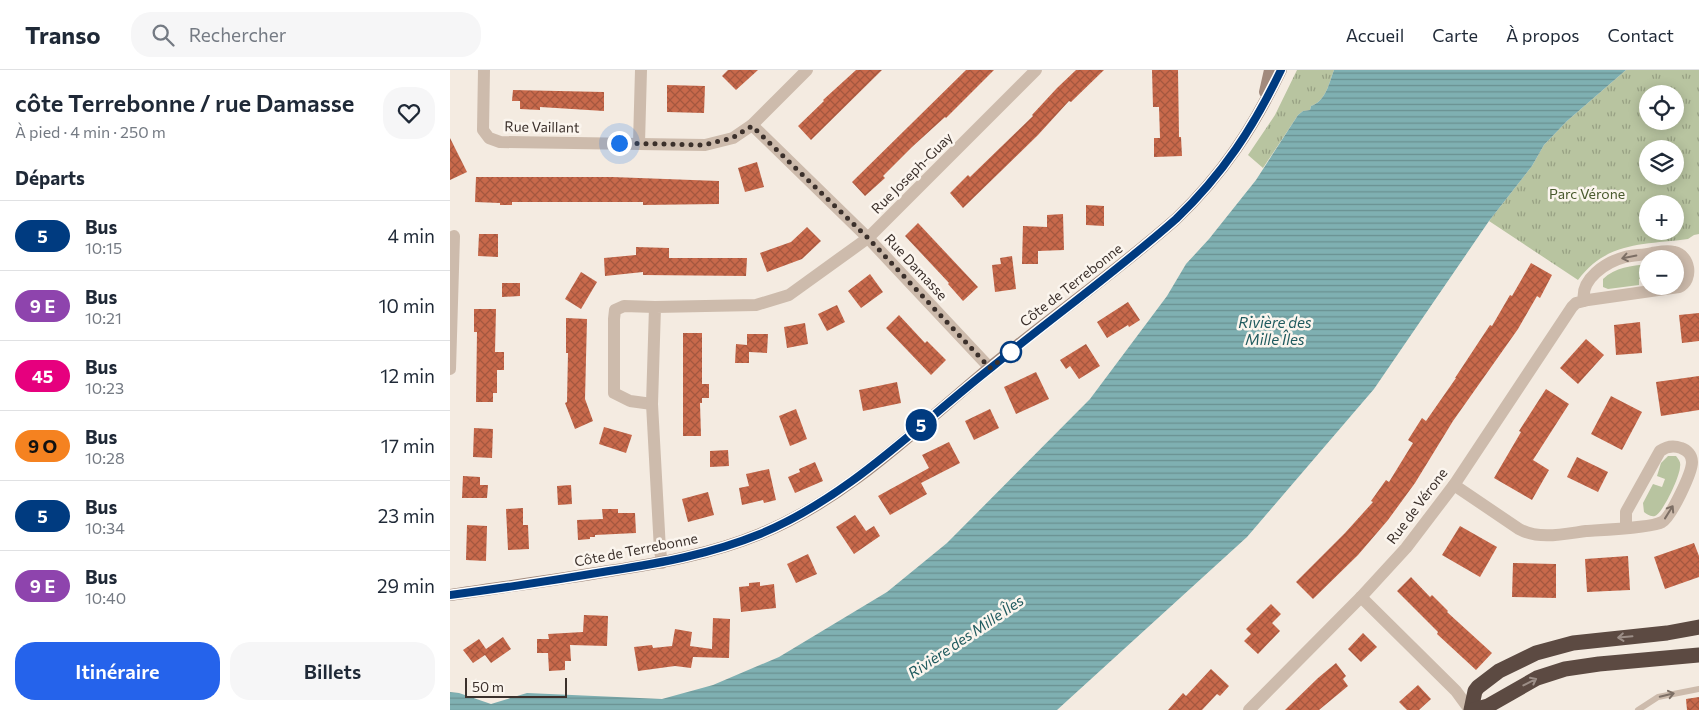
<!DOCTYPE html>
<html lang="fr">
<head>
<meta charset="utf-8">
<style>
	:root { --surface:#fff; --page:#f6f6f7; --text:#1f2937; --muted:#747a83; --line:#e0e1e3; --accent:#2563eb }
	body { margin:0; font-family:Commissioner,sans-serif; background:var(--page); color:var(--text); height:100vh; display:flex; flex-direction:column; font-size:19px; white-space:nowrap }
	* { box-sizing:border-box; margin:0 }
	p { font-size:16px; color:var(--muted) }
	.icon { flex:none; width:28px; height:28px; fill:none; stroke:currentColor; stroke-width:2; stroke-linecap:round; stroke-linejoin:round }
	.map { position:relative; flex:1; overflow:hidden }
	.panel { display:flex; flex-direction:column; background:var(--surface); width:450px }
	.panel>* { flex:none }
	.badge { padding:0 10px; border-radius:16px; font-size:18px; line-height:32px }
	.tools { position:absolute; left:1189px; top:15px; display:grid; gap:10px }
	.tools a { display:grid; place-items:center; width:45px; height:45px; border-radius:50%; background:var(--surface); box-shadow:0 2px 12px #0003; font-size:25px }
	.scale { position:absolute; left:15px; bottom:12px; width:102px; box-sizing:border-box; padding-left:5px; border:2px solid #3b302b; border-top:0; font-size:14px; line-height:18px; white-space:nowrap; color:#3b302b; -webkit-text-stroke:4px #fbf5ee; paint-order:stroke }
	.you { position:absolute; width:25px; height:25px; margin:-12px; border:4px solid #fff; border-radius:50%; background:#1a73e8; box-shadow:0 0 0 8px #1a73e833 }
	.map>.badge { position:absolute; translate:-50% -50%; box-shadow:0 0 0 2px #fff }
	h2 { padding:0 15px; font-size:19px; line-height:45px }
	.round { display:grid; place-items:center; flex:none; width:52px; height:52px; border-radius:20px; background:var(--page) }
	.head { display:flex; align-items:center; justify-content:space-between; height:85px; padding:0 15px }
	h1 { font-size:24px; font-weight:600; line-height:38px }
	.action { display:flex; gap:10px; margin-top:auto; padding:10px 15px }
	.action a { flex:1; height:58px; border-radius:20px; background:var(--accent); color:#fff; font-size:20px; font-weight:600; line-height:58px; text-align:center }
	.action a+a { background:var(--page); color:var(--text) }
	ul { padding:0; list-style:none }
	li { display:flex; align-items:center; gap:15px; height:70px; padding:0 15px; border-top:1px solid var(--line) }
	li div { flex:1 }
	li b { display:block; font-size:19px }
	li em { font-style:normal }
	li .badge { min-width:55px; font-weight:700; text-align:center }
	header { display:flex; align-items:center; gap:30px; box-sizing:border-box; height:70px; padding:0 25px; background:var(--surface); border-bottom:1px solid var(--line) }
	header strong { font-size:24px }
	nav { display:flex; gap:28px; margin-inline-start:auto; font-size:18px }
	.search { width:350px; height:45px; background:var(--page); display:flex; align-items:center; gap:12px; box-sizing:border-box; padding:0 18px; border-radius:20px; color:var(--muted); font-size:19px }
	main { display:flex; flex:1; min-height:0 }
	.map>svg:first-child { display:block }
</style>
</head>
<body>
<header>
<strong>Transo</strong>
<div class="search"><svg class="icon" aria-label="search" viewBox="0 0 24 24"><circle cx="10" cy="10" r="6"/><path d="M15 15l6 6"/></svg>Rechercher</div>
<nav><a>Accueil</a><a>Carte</a><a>À propos</a><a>Contact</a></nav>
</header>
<main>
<section class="panel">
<div class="head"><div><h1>côte Terrebonne / rue Damasse</h1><p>À pied · 4 min · 250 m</p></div><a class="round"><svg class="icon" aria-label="heart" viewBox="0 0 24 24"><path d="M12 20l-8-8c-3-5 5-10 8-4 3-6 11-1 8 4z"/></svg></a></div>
<h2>Départs</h2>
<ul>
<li><span class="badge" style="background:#003b80;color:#fff">5</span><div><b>Bus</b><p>10:15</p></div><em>4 min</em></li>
<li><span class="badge" style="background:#8e44ad;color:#fff">9 E</span><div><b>Bus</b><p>10:21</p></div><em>10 min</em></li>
<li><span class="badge" style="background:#e6007e;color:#fff">45</span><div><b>Bus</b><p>10:23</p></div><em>12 min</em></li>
<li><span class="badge" style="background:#f58220;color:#111">9 O</span><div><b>Bus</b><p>10:28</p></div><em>17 min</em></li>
<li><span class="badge" style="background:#003b80;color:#fff">5</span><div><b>Bus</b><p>10:34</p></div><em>23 min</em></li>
<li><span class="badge" style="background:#8e44ad;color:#fff">9 E</span><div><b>Bus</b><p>10:40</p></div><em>29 min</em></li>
</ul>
<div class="action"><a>Itinéraire</a><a>Billets</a></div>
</section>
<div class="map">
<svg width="1249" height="640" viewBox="0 0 1249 640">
	<defs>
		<pattern id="park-tufts" width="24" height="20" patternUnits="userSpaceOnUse" patternTransform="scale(1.25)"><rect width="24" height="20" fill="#b8c4a0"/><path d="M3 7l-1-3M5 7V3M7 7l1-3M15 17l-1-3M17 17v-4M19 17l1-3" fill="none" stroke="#97a083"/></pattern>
		<pattern id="water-rules" width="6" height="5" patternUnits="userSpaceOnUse" patternTransform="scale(1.25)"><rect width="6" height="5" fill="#7fb0b2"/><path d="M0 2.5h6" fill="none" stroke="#699091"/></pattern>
		<pattern id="building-cross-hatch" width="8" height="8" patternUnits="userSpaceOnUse" patternTransform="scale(1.25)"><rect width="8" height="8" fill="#c8694b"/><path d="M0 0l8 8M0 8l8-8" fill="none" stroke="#a4573f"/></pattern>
	</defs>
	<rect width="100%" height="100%" fill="#f4ebe1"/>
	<g fill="#b8c4a0">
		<path d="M1197 194V213L1196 208 1189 209V215L1158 219 1153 217V209C1165 197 1182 196 1197 194Z"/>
		<path d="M1218 386H1226C1229 390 1231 392 1230 397 1230 406 1213 443 1205 446 1200 447 1197 444 1194 442L1193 433 1203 414 1212 417 1215 409 1207 406 1211 393Z"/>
	</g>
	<g fill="url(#park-tufts)" fill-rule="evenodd">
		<path d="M847 0H884C879 13 876 31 861 36L860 40 853 41 848 45 813 98 798 85 825 45Z"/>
		<path d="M1176 0H1249V164L1244 165 1238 169C1194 175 1157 171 1128 210L1039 151 1082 96 1094 75 1117 51ZM1198 24H1225V51H1198ZM1198 79H1225V106H1198ZM1198 134H1225V161H1198Z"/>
	</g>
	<path fill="url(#water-rules)" d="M884 0H1176L1117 51 1094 75 1082 96 1039 151 924 319 797 467 607 640H0V622L9 623 41 634 77 623 212 629 263 615 329 587 437 522 497 473 640 329 717 226 736 194 759 169 806 110 848 45 853 41 860 40 861 36C876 31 879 13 884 0Z"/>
	<g fill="url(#building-cross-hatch)">
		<polygon points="278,0 308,0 286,20 272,6"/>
		<polygon points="406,0 432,0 361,70 348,56 374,31 373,30"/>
		<polygon points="516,0 544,0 496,48 495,47 462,77 433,106 435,108 415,126 402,112"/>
		<polygon points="626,0 654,0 621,32 619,31 588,65 513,138 500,123 518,105 520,107 583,46 582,45 607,18"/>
		<polygon points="702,0 728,0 729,67 731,67 732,86 704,87 704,68 710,68 709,37 703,37"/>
		<polygon points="217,15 255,16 254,43 217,42"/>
		<polygon points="63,20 154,22 154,41 90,37 90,40 70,39 70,31 62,31"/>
		<polygon points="0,68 17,102 0,110"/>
		<polygon points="307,92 314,117 295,122 288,98"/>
		<polygon points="26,107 162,107 269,111 269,134 193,135 193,132 62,132 62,135 50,135 50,133 25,132"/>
		<polygon points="636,135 654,136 654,156 636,155"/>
		<polygon points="613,144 614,180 588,181 588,194 572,194 573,156 597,157 597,145"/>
		<polygon points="468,153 528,217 513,231 498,214 499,213 455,166"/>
		<polygon points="357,157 371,171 352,189 317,202 310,183 341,172"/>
		<polygon points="29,164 48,164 48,187 28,186"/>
		<polygon points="186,177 219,178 219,188 297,188 296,206 193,205 193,202 155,206 154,188 186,185"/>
		<polygon points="562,186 566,219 545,222 542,195 551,194 550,188"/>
		<polygon points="1081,193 1102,205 1090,228 1087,226 1068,259 1003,351 965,413 938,450 908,485 863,529 846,512 895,463 923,432 921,431 936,410 939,412 963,373 958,370 972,348 976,351 1006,308 1005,308 1040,255 1042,256 1060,225 1062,226"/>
		<polygon points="131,202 147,212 131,239 115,229"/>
		<polygon points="420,204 433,222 411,238 398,221"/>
		<polygon points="52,213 70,213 70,226 52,227"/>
		<polygon points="678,232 690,250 679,257 678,255 657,268 647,252"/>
		<polygon points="387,235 395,252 377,261 368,244"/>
		<polygon points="24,239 46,239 45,282 54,282 54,300 47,300 47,323 43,323 43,332 26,332 27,262 24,262"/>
		<polygon points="1249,243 1249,271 1232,273 1229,245"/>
		<polygon points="449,245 475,273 477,271 496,290 481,305 436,258"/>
		<polygon points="116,248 137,249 135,329 143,351 125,359 115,333 117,332 118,283 116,283"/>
		<polygon points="1190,252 1192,283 1166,285 1164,255"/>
		<polygon points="355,253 358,274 337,278 334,257"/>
		<polygon points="233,263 252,263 252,314 259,314 259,328 252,328 252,333 250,333 251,366 233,366"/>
		<polygon points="297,264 318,264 317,283 299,282 299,293 285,293 286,274 297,275"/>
		<polygon points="1136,269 1154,285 1128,314 1110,298"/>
		<polygon points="636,274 650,296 629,309 620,296 616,299 610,290"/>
		<polygon points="586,302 599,329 566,344 554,317"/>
		<polygon points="1249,306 1249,340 1211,346 1206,312"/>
		<polygon points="447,312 451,333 413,341 409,320"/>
		<polygon points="1096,319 1119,334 1083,390 1099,400 1082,430 1044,408 1071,362 1069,361"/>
		<polygon points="1161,326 1192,342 1172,380 1141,364"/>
		<polygon points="346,339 357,369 340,376 329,346"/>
		<polygon points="540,339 549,358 524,370 515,351"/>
		<polygon points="154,357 182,365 176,383 149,374"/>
		<polygon points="24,358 43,359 42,388 23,387"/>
		<polygon points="499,372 510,393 471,413 477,424 440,445 428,426 479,398 472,385"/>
		<polygon points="278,380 279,396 260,397 260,381"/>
		<polygon points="1127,387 1158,402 1148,422 1117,407"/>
		<polygon points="365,392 373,411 345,423 338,407 350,402 349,399"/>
		<polygon points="319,399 326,430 314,433 313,430 292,435 289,418 299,416 296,404"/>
		<polygon points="13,406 30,407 30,415 38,415 37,428 12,428"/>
		<polygon points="121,415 122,434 108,435 107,416"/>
		<polygon points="258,422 264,445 238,452 232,429"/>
		<polygon points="73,438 73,455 78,455 79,479 58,480 56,439"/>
		<polygon points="152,439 168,439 168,443 185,443 186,463 145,465 145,467 140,467 140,469 128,470 127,450 153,449"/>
		<polygon points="405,445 416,461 424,456 430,466 404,484 386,457"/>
		<polygon points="17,455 37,456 36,491 16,490"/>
		<polygon points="1010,456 1047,477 1030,507 992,485"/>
		<polygon points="1244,473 1249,486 1249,507 1215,519 1204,487"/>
		<polygon points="358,484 367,504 346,513 337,494"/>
		<polygon points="1178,486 1180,520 1137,522 1135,489"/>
		<polygon points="1063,493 1106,494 1106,528 1062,527"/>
		<polygon points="961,507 980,527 982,525 998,541 997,542 1042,583 1026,600 987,564 988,562 947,521"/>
		<polygon points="310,512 310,516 324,514 326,538 291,542 289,517 299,516 299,513"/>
		<polygon points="821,534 831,544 822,553 830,561 808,584 794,571 801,564 796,559"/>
		<polygon points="134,545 158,546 157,576 120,575 121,591 115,591 115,600 99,601 98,583 87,583 87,569 99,569 98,564 133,562"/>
		<polygon points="263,548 280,549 279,588 243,587 241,598 225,596 188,601 184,577 202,575 203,578 222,576 225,559 242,562 240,576 262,579"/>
		<polygon points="913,563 927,577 911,592 898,579"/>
		<polygon points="53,567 61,579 41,593 35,585 23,593 13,580 29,569 36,579"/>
		<polygon points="886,593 896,606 893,609 898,616 869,640 835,640 868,608"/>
		<polygon points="761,599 779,616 770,626 767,624 752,640 718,640 733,623 736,626"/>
		<polygon points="968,615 981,629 969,640 957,640 949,632"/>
		<polygon points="1249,627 1249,640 1237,640 1236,629"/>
	</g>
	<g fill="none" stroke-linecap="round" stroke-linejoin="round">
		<polyline stroke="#cdbbac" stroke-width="6" points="1188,640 1208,627 1249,619"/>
		<g stroke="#cdbbac" stroke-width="12">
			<polyline points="34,0 33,60 39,68 50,72 255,75 283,68 302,55 357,0"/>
			<polyline points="302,55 418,168 540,298"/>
			<polyline points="189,73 191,0"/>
			<polyline points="0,299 4,166"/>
			<polyline points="202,334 180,331 164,323 164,249 165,240 174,236 205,237"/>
			<path d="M1004 415 1069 459C1089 470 1114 464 1136 461 1151 460 1202 458 1212 452 1221 447 1242 403 1242 392 1242 385 1237 380 1231 378 1223 375 1217 376 1210 381L1176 442V457"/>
			<polyline points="212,493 210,480 202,334 205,237 306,235 339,225 418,168 586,0"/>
			<polyline points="911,527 1006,621 1020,640"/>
			<path d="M799 640 911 527 956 478 1004 415 1122 237 1126 233 1138 230 1229 217C1244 210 1240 185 1224 182 1217 180 1209 182 1202 183 1193 185 1183 185 1175 187 1156 192 1130 209 1134 231"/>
		</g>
		<g stroke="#a18a7d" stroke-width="12">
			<polyline points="815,22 820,0"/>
			<path d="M0 525C53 517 106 510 159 501 211 493 261 484 310 464 398 428 466 359 538 299 600 248 666 202 726 149 773 104 803 58 831 0"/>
		</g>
		<g stroke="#5c4a42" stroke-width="15">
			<polyline points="1021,640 1025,621 1028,617 1049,601 1086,583 1123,573 1217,563 1249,557"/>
			<polyline points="1023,640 1038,636 1087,608 1115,599 1149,594 1249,585"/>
		</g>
	</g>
	<defs><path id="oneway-shaft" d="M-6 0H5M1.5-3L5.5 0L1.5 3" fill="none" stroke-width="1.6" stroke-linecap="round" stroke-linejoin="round" transform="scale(1.25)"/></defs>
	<g stroke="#7d6f65">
		<use href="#oneway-shaft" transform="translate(1179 187) rotate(169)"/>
		<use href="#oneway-shaft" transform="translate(1219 442) rotate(-58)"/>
		<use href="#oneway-shaft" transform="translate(1217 625) rotate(-14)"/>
	</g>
	<g stroke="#9c8e87">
		<use href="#oneway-shaft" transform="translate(1175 567) rotate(175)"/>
		<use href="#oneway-shaft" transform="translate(1080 612) rotate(-27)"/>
	</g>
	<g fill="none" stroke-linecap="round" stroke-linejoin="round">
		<defs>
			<path id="line" d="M0 525C53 518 106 510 159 501 211 493 261 484 310 464 399 427 467 356 542 297 603 247 667 201 726 149 773 104 803 58 831 0"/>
		</defs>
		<use href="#line" stroke="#fff" stroke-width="11"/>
		<use href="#line" stroke="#003b80" stroke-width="8"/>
		<polyline stroke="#3b302b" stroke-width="5" stroke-dasharray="0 9" points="169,73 254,75 282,68 302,56 418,168 540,298 561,282"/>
	</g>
	<circle fill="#fff" stroke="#003b80" stroke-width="2.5" cx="561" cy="282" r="10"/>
	<g text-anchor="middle" stroke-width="5" stroke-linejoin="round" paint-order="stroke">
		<g font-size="14" fill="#3b302b" stroke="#fbf5ee">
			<text transform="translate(92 57) rotate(1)" y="5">Rue Vaillant</text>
			<text transform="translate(462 103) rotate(-45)" y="5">Rue Joseph-Guay</text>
			<text transform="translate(466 197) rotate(47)" y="5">Rue Damasse</text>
			<text transform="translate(621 215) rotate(-38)" y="5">Côte de Terrebonne</text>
			<text transform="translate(967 436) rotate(-53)" y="5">Rue de Vérone</text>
			<text transform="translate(186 480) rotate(-11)" y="5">Côte de Terrebonne</text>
		</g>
		<g font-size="14" fill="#4a5a2e" stroke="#fbf5ee">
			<text x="1137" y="129">Parc Vérone</text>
		</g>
		<g font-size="15" font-style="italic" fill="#1f5a5e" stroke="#fbf5ee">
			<text x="825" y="258">Rivière des<tspan x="825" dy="17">Mille Îles</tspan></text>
			<text transform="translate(516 567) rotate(-34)" y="5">Rivière des Mille Îles</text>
		</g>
	</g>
</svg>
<div class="tools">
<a><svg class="icon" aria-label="locate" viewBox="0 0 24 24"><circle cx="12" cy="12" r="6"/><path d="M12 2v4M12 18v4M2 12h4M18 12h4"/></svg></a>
<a><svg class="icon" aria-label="layers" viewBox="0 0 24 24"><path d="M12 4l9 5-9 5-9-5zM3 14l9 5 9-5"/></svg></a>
<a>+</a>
<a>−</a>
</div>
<div class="scale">50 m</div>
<div class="you" style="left:169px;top:73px"></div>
<b class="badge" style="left:471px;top:355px;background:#003b80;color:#fff">5</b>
</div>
</main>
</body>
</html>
